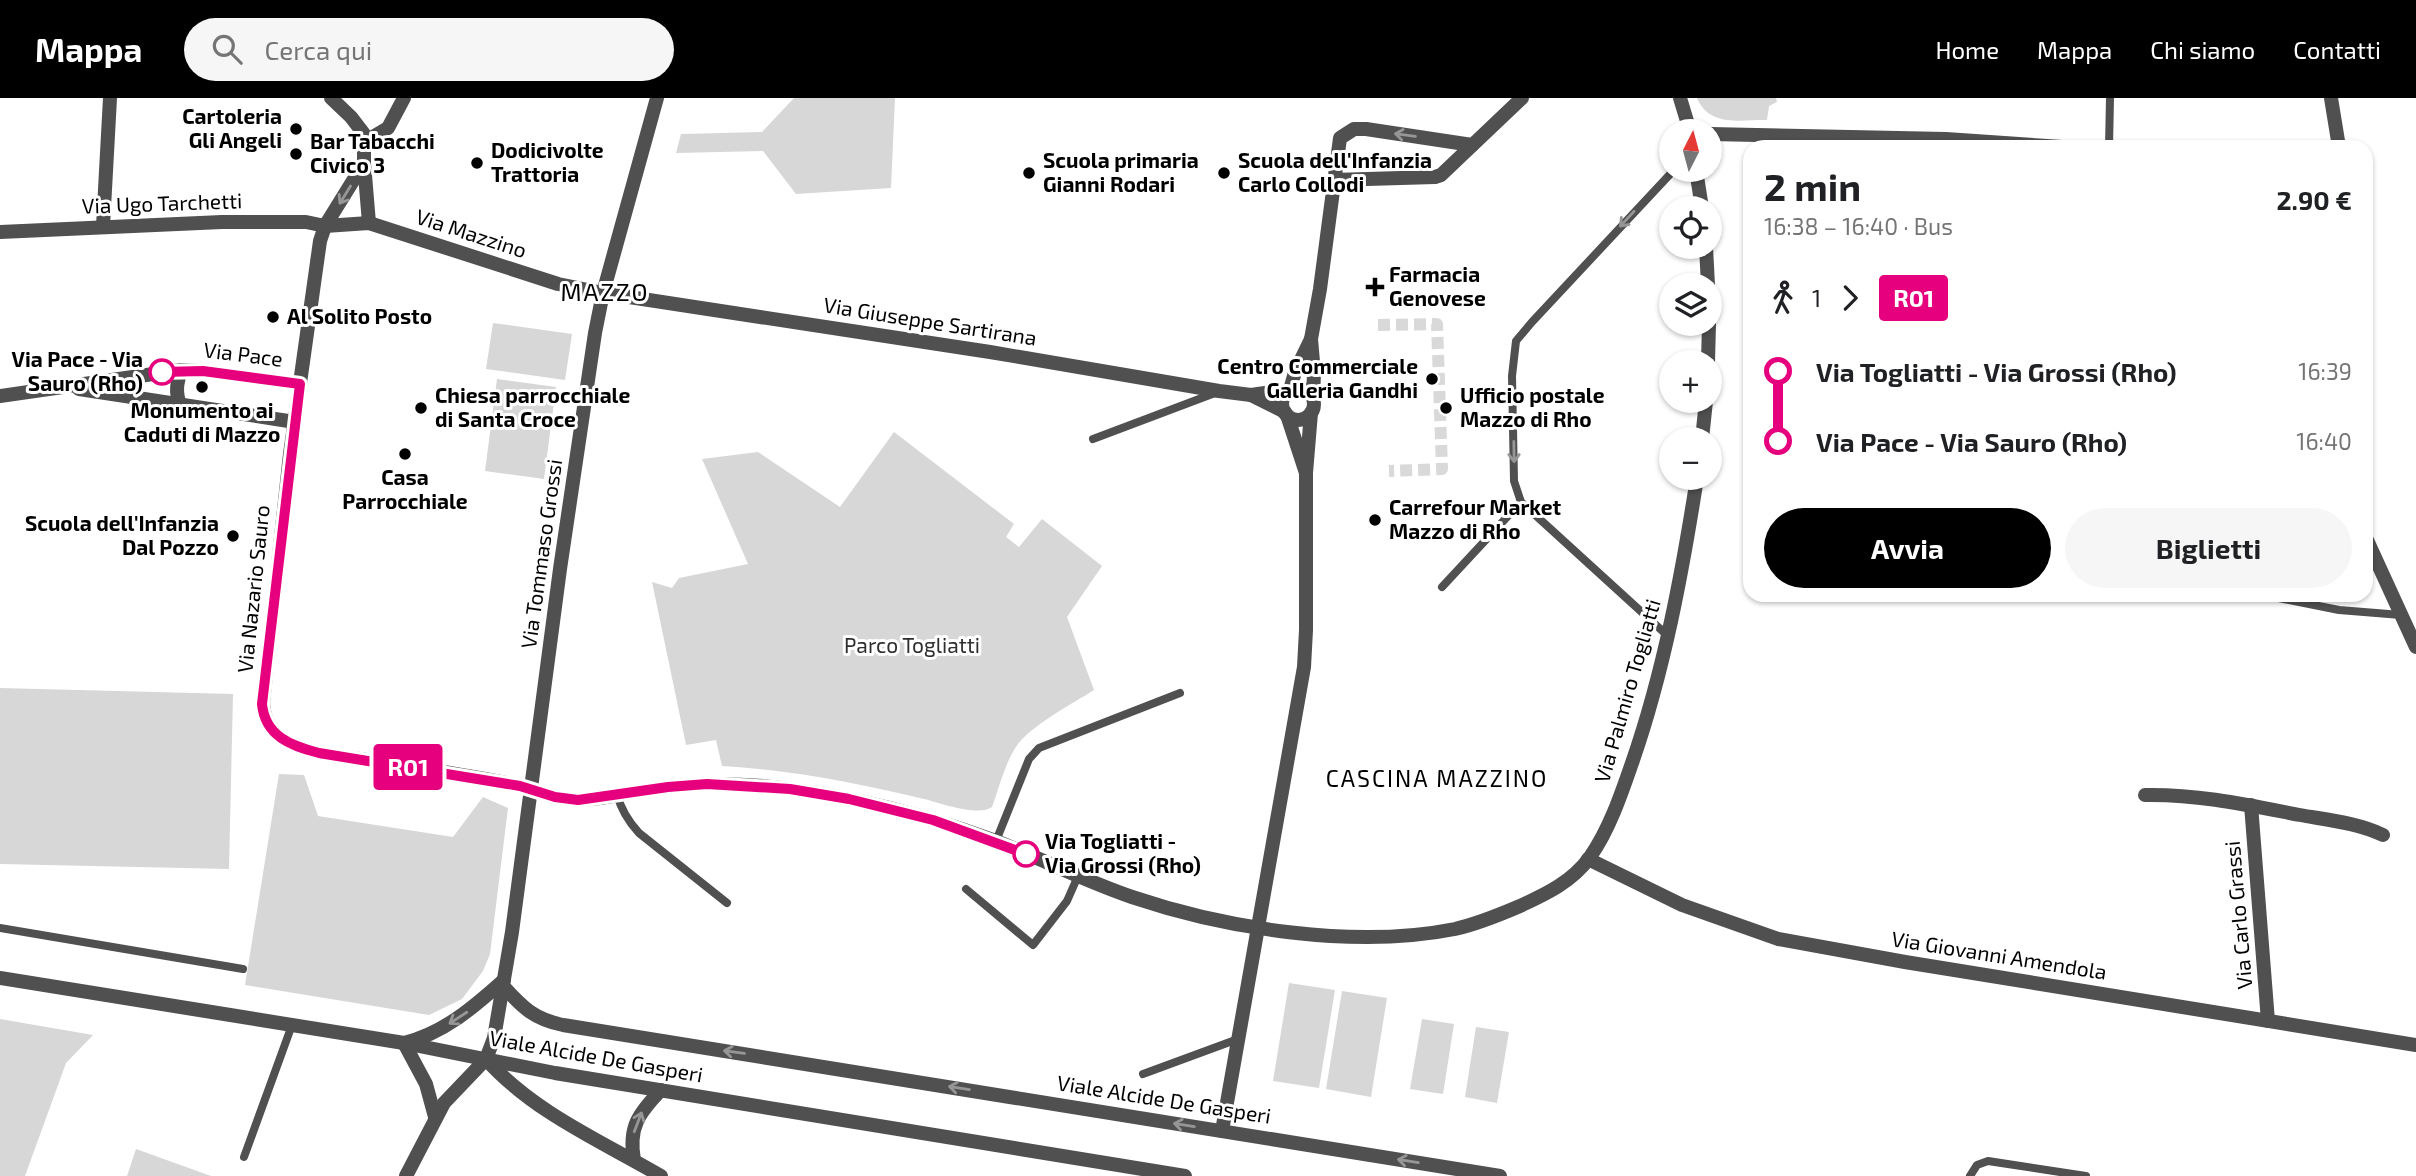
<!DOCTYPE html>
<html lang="it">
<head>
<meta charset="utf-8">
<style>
	:root { --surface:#fff; --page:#f6f6f6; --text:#202124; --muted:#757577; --accent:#000 }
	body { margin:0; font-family:"Exo 2",sans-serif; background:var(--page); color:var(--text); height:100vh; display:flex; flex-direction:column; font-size:26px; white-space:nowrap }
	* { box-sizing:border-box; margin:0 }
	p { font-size:23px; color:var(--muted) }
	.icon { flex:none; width:38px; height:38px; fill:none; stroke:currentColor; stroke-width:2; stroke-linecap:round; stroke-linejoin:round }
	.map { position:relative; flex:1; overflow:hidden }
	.drawer { position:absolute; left:1743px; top:42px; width:630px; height:462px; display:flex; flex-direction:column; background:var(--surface); border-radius:21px; box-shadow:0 2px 5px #0004 }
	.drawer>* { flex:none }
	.badge { padding:0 14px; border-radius:5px; font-size:24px; line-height:46px }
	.needle { width:46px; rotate:6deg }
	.buttons { position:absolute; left:1659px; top:21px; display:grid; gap:14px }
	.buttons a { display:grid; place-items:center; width:63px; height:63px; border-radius:50%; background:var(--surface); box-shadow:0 2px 5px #0004; font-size:35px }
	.map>.badge { position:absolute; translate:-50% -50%; box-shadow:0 0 0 4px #fff }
	.legs { display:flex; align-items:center; gap:10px; height:77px; padding:0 21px; font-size:23px }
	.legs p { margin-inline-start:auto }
	.summary { display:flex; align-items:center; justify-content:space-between; height:119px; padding:0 21px }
	h1 { font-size:38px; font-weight:700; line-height:52px }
	.cta { display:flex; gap:14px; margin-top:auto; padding:14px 21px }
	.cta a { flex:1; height:80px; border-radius:42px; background:var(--accent); color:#fff; font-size:28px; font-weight:700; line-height:80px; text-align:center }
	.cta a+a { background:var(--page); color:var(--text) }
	ul { padding:0 21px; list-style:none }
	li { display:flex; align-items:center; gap:24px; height:70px; font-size:26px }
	li i { display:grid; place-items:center; width:10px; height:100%; margin:0 9px; background:currentColor }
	li i::after { content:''; width:18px; height:18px; margin:-9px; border:5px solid; border-radius:50%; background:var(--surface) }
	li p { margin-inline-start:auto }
	li:first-child i { background:linear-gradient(#0000 50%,currentColor 0) }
	li:last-child i { background:linear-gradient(currentColor 50%,#0000 0) }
	header { display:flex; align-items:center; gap:42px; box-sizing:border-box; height:98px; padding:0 35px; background:var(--accent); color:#fff }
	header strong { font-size:33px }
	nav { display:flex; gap:38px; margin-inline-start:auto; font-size:24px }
	.search { width:490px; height:63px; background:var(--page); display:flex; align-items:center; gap:18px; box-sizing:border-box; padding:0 24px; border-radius:38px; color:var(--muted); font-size:26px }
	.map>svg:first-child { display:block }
</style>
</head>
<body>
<header>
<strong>Mappa</strong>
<div class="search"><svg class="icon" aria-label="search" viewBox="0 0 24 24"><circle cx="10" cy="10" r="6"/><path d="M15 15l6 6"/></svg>Cerca qui</div>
<nav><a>Home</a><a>Mappa</a><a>Chi siamo</a><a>Contatti</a></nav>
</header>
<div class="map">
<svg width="2416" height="1078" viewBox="0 0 2416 1078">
	<rect width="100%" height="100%" fill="#fff"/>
	<g fill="#d7d7d7">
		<polygon points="794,0 895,0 891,90 796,96 763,53 676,55 681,36 762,34"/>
		<path d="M1697 0H1776L1777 4 1769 8 1767 22C1740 22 1709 29 1697 0Z"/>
		<polygon points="493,225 572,236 565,282 486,271"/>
		<polygon points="497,281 556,289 544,381 485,373"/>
		<path d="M894 334 1014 426 1006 439 1019 449 1042 421 1102 468 1067 519 1094 592C1072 606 1026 630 1014 652 1004 669 999 690 992 709 979 719 940 705 924 701 857 685 791 672 722 668L716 642 686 647 652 484 672 490 679 480 748 466 702 361 758 354 840 409Z"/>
		<polygon points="0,590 233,596 229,771 0,766"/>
		<polygon points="279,676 304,677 318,718 453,739 483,699 508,710 490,856 483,873 462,901 429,917 245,887"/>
		<polygon points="1289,885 1335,892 1319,990 1273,983"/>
		<polygon points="1342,893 1387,900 1371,999 1326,991"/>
		<polygon points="0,921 93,937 66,965 25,1078 0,1078"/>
		<polygon points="1422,921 1454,926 1443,996 1410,991"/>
		<polygon points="1476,929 1509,934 1497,1005 1465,999"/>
		<polygon points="136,1051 211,1078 127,1078"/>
	</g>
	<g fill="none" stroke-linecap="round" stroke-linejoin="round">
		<polyline stroke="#d9d9d9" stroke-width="12" stroke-dasharray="12 6" stroke-linecap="butt" points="1378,227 1437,226 1442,371 1389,373"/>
		<g stroke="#505050" stroke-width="8">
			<polyline points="2109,49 2110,0"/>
			<polyline points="1093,341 1215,295"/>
			<polyline points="1442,489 1521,404"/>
			<polyline points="2263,497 2339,512 2401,517"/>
			<polyline points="1668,538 1521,404 1514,383 1512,278 1516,243 1532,224 1674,72"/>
			<path d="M617 696C621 712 628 723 639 735L727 805"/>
			<polyline points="996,743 1029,661 1039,650 1180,595"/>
			<polyline points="966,791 1033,847 1067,803 1078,778"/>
			<polyline points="0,830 243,871"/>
			<polyline points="1143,976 1238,941"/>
			<polyline points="244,1059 292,927"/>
			<polyline points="1970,1078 1977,1067 1988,1063 2086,1078"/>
		</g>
		<g stroke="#505050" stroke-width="14">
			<polyline points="331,0 351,19 364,36 364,65 369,125"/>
			<path d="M657 0 603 195 595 235 560 471 512 834 494 940 486 961C533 1014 601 1043 661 1078"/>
			<polyline points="1680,0 1690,33"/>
			<polyline points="1710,36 1946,41 2062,49"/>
			<polyline points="366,43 388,30 404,0"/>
			<path d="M364 65 325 128 320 143 290 356 263 605C265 638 291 648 319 655 384 665 450 673 515 687 534 691 552 700 573 701 604 703 636 692 667 689 729 682 795 689 855 702 903 712 950 726 996 743 1042 761 1085 783 1132 799 1227 831 1355 851 1455 831 1477 826 1499 817 1520 808 1546 796 1572 784 1590 759 1609 732 1621 697 1632 665 1664 573 1682 476 1697 380"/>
			<polyline points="1696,72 1702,110"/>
			<polyline points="1333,82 1435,79 1441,77 1522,0"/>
			<polyline points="103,128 110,0"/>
			<polyline points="0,134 222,124 306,124 325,128 369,125 558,186 603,195 990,254 1219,293 1251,297 1272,294 1287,295"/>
			<polyline points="1706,149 1708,187"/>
			<polyline points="1311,241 1314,275 1313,299"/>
			<polyline points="1708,264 1709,226"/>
			<circle cx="1298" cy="306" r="16"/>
			<polyline points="79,291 295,324"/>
			<polyline points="1290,292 1295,274 1311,241 1320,191 1340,40 1354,31 1366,31 1472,47"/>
			<polyline points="1251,297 1285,314"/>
			<polyline points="0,298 181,272 203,273 300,286"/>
			<path d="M180 307C175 293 177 285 181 272"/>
			<polyline points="1287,317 1306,375"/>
			<polyline points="1702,341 1706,303"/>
			<path d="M2145 697C2198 696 2248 707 2300 717 2328 722 2358 725 2383 737"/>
			<polyline points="2251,707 2268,923"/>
			<polyline points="1588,761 1682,807 1778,841 1905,864 2416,947"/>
			<path d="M503 888C523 910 534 921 563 927L1500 1078"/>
			<path d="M404 945C444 935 474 909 504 882"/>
			<polyline points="1222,1033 1304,569 1306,532 1306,375 1311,315"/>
			<path d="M634 1062C628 1029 639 1015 661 992"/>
		</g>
		<g stroke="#505050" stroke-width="14">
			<polyline points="2331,0 2339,49"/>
			<polyline points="2366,440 2416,549"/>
			<polyline points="0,880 404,945 555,975 1185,1078"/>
			<polyline points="404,945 426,986 435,1019"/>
			<polyline points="406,1078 444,1005 486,961"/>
		</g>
	</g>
	<defs><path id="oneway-shaft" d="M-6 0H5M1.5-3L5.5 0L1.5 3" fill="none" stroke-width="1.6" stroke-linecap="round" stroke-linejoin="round" transform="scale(1.75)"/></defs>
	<g stroke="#969696">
		<use href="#oneway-shaft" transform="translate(1405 37) rotate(-172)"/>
		<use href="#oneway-shaft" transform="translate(345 97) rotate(122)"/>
		<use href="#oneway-shaft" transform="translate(1627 121) rotate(133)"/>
		<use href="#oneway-shaft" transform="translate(1514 354) rotate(89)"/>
		<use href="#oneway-shaft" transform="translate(458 920) rotate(147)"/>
		<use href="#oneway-shaft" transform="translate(734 954) rotate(-172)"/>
		<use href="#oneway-shaft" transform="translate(959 990) rotate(-171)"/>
		<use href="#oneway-shaft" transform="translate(638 1024) rotate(-69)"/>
		<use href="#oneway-shaft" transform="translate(1184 1027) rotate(-171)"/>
		<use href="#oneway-shaft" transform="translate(1408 1063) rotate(-171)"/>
	</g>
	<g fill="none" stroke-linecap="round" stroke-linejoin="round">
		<defs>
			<path id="line-1" d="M162 274 203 273 300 286 262 606C265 638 291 648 319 655L520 688 555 699 578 702 668 689 707 686 790 691 849 701 933 722 1026 756"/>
		</defs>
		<use href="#line-1" stroke="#fff" stroke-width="16"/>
		<use href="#line-1" stroke="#e6007e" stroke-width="10"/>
	</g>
	<g fill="#000" stroke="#fff" stroke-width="2.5">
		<circle cx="296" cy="31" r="7"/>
		<circle cx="296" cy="56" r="7"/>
		<circle cx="477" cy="65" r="7"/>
		<circle cx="1029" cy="75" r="7"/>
		<circle cx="1224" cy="75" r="7"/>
		<path d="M1371.5 178.5h7v7h7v7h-7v7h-7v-7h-7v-7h7z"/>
		<circle cx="273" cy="219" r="7"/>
		<circle cx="1432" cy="281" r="7"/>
		<circle cx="202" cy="289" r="7"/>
		<circle cx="421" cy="310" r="7"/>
		<circle cx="1446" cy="310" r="7"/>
		<circle cx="405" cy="356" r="7"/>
		<circle cx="1375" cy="422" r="7"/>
		<circle cx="233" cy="438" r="7"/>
	</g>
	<g fill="#fff" stroke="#e6007e" stroke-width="3.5">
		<circle cx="162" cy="274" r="12"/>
		<circle cx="1026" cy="756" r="12"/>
	</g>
	<g text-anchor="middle" stroke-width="6" stroke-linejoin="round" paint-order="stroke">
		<g font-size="21" font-weight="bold" fill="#000" stroke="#fff" text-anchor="start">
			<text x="282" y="26" text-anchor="end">Cartoleria<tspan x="282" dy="24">Gli Angeli</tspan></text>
			<text x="310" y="51">Bar Tabacchi<tspan x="310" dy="24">Civico 3</tspan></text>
			<text x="491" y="60">Dodicivolte<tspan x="491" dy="24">Trattoria</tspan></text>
			<text x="1043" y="70">Scuola primaria<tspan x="1043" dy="24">Gianni Rodari</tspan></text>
			<text x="1238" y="70">Scuola dell'Infanzia<tspan x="1238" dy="24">Carlo Collodi</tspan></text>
			<text x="1389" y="184">Farmacia<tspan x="1389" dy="24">Genovese</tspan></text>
			<text x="287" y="226">Al Solito Posto</text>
			<text x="1418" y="276" text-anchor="end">Centro Commerciale<tspan x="1418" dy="24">Galleria Gandhi</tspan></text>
			<text x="435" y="305">Chiesa parrocchiale<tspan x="435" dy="24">di Santa Croce</tspan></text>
			<text x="1460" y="305">Ufficio postale<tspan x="1460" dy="24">Mazzo di Rho</tspan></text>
			<text x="202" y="320" text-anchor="middle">Monumento ai<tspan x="202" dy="24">Caduti di Mazzo</tspan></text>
			<text x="405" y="387" text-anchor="middle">Casa<tspan x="405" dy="24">Parrocchiale</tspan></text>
			<text x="1389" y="417">Carrefour Market<tspan x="1389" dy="24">Mazzo di Rho</tspan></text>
			<text x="219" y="433" text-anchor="end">Scuola dell'Infanzia<tspan x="219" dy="24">Dal Pozzo</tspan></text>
		</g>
		<g font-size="21" fill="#000" stroke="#fff">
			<text transform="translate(162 106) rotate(-2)" y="7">Via Ugo Tarchetti</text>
			<text transform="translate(471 136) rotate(18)" y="7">Via Mazzino</text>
			<text transform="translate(930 224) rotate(9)" y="7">Via Giuseppe Sartirana</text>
			<text transform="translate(243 257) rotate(7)" y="7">Via Pace</text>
			<text transform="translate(542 456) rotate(-82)" y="7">Via Tommaso Grossi</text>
			<text transform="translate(254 491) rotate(-84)" y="7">Via Nazario Sauro</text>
			<text transform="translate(1628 593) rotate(-74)" y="7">Via Palmiro Togliatti</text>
			<text transform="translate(2239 817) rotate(-95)" y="7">Via Carlo Grassi</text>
			<text transform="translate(1999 858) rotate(9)" y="7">Via Giovanni Amendola</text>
			<text transform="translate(596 959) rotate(10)" y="7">Viale Alcide De Gasperi</text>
			<text transform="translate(1164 1002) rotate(9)" y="7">Viale Alcide De Gasperi</text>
		</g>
		<g font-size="21" font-weight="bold" fill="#000" stroke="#fff" text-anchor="end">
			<text x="143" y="269">Via Pace - Via<tspan x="143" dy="24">Sauro (Rho)</tspan></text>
			<text x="1045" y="751" text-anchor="start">Via Togliatti -<tspan x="1045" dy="24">Via Grossi (Rho)</tspan></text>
		</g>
		<g font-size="21" fill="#2e2e2e" stroke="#fff">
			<text x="912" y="555">Parco Togliatti</text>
		</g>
		<g font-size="23" letter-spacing="2" fill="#000" stroke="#fff">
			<text x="1437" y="689">CASCINA MAZZINO</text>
		</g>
		<g font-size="24" letter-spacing="2" fill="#000" stroke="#fff">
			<text x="605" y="203">MAZZO</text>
		</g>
	</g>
</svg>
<div class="buttons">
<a><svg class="needle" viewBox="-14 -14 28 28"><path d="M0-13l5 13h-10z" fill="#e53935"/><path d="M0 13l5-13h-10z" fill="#757577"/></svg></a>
<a><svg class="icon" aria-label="locate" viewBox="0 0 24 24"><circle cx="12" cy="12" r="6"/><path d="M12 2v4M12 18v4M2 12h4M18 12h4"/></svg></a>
<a><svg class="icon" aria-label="layers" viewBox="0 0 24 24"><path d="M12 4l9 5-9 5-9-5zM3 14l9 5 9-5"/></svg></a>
<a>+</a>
<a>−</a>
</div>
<b class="badge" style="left:408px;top:669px;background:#e6007e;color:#fff">R01</b>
<section class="drawer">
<div class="summary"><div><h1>2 min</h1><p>16:38 – 16:40 · Bus</p></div><b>2.90 €</b></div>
<div class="legs"><svg class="icon" aria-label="walk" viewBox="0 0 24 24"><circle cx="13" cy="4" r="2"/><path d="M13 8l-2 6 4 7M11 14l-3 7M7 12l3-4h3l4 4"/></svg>1<svg class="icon" aria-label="forward" viewBox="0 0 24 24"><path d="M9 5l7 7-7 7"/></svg><b class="badge" style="background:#e6007e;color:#fff">R01</b></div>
<ul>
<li><i style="color:#e6007e"></i><b>Via Togliatti - Via Grossi (Rho)</b><p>16:39</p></li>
<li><i style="color:#e6007e"></i><b>Via Pace - Via Sauro (Rho)</b><p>16:40</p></li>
</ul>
<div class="cta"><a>Avvia</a><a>Biglietti</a></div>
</section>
</div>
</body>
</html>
